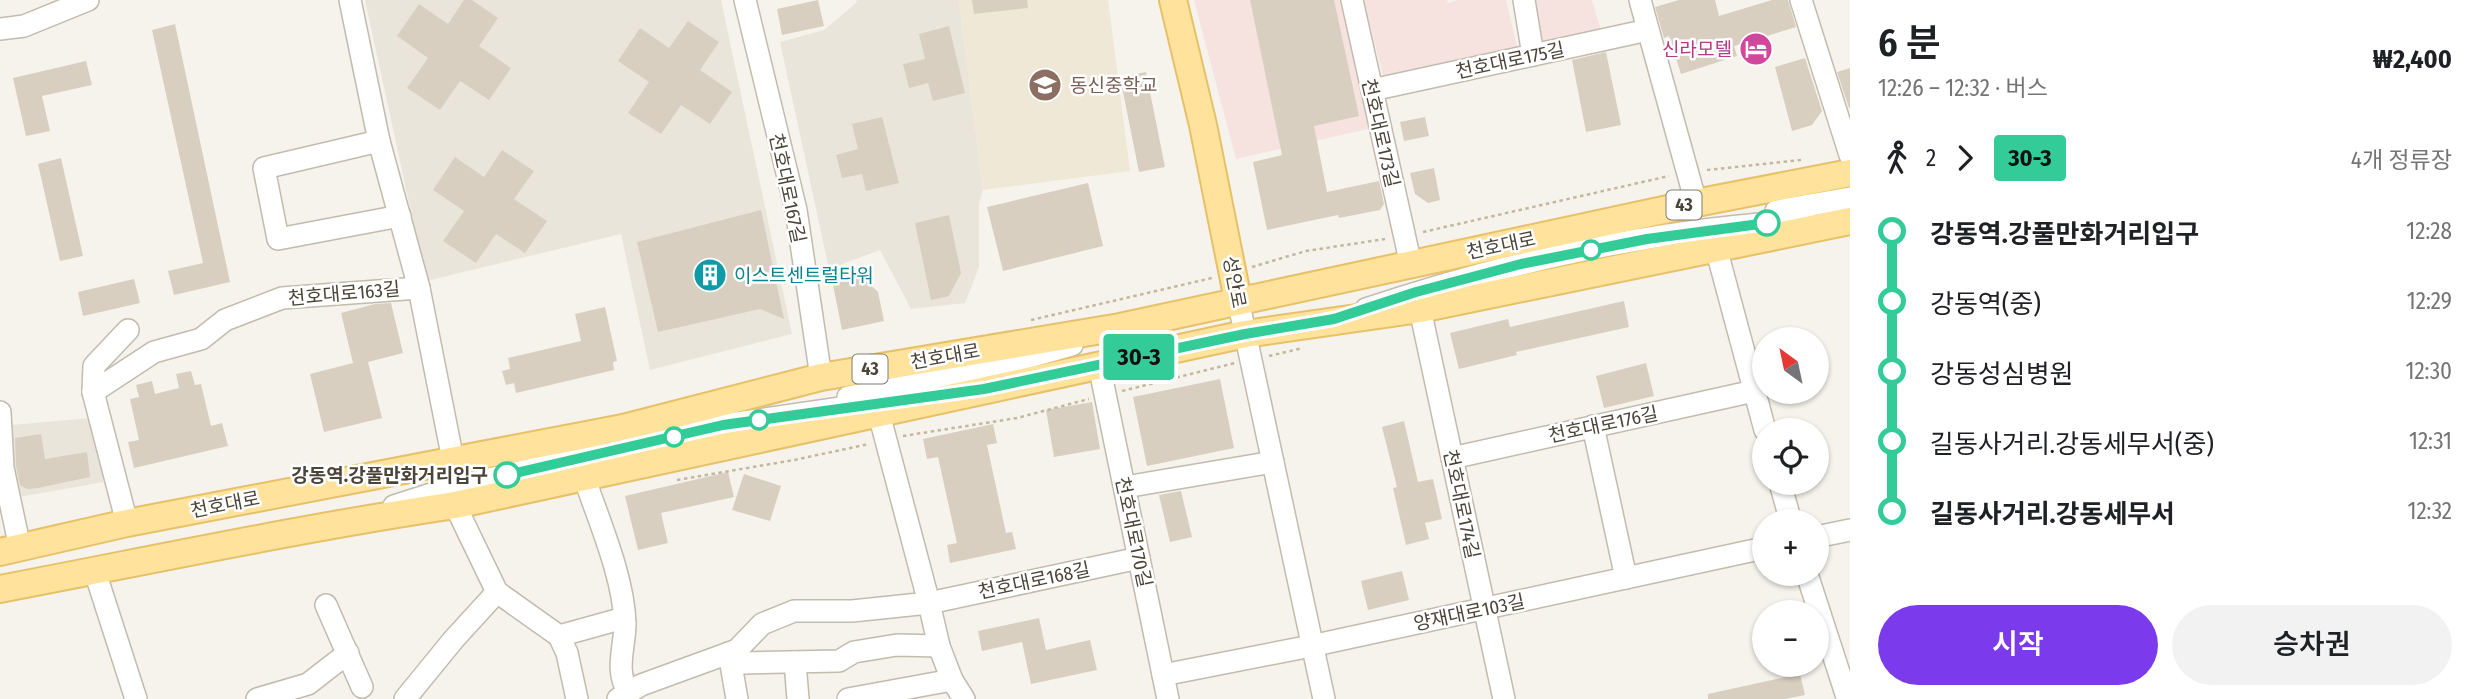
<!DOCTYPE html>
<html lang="ko">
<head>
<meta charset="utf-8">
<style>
	:root { --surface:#fff; --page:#f2f2f2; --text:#202124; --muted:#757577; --accent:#7c3aed }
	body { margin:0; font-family:"Fira Sans Condensed","Noto Sans KR",sans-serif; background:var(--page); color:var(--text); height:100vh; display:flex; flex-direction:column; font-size:26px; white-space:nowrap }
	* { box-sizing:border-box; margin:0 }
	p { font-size:23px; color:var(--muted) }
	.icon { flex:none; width:38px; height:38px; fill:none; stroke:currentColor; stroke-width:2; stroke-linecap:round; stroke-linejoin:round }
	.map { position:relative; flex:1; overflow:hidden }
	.details { display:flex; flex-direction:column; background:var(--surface); width:630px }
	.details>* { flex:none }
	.badge { padding:0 14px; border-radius:5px; font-size:24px; line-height:46px }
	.needle { width:46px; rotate:327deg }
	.controls { position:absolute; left:1752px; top:327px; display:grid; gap:14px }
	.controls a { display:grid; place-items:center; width:77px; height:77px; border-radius:50%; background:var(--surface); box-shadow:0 2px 5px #0004; font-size:35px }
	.map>.badge { position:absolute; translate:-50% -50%; box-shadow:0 0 0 4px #fff }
	.legs { display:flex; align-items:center; gap:10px; height:77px; padding:0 28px; font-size:23px }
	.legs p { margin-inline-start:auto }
	.head { display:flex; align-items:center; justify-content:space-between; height:119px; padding:0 28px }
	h1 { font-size:38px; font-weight:600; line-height:52px }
	.button { display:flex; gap:14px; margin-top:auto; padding:14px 28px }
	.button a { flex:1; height:80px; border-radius:42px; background:var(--accent); color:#fff; font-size:28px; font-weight:600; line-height:80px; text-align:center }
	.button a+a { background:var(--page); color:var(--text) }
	ul { padding:0 28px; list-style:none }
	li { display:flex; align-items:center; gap:24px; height:70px; font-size:26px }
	li i { display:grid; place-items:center; width:10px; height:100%; margin:0 9px; background:currentColor }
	li i::after { content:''; width:18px; height:18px; margin:-9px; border:5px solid; border-radius:50%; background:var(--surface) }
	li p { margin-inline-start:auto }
	li:first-child i { background:linear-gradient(#0000 50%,currentColor 0) }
	li:last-child i { background:linear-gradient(currentColor 50%,#0000 0) }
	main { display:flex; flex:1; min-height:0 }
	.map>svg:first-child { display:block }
</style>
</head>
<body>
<main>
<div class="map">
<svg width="1850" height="699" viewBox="0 0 1850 699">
	<rect width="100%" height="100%" fill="#f6f3ec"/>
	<g fill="#eae5da">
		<polygon points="365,0 721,0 792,334 650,370 621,234 426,281"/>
		<polygon points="857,0 959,0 983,190 979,203 979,267 965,303 911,309 880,250 829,269 780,42 824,30 856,3"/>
		<polygon points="90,418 104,482 2,500 0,426"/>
	</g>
	<polygon fill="#efe8d6" points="959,0 1108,0 1130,171 983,190"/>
	<g fill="#f6e3e0">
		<polygon points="1194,0 1342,0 1372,128 1236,159"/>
		<polygon points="1364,0 1447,0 1448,3 1458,0 1506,0 1517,47 1384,80"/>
		<polygon points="1532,0 1592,0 1601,31 1542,43"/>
	</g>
	<g fill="#d8cfc1">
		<polygon points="464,0 472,0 498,18 479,46 511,68 489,100 460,81 440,110 407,88 428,58 397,36 419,4 448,24"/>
		<polygon points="818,0 824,26 782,35 777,9"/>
		<polygon points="972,0 1027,0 1028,8 974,14"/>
		<polygon points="1250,0 1334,0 1359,116 1314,126 1327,192 1379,181 1384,204 1380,210 1339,218 1338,215 1267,230 1253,162 1282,155"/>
		<polygon points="1679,0 1715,0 1719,16 1772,0 1788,0 1796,27 1734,46 1737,56 1681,74 1669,36 1664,38 1655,7"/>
		<polygon points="688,21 719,42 700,70 732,92 710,124 681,105 661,134 628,113 649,82 618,61 640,28 669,48"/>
		<polygon points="175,24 230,282 174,295 168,271 203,263 152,30"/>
		<polygon points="949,26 965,93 933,101 928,83 909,88 903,64 925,59 919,34"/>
		<polygon points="1606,52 1621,125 1586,132 1572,60"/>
		<polygon points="1805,58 1822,111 1812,125 1792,131 1775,67"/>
		<polygon points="86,61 92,85 42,96 50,131 26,136 13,78"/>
		<polygon points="1850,68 1850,108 1849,108 1837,72"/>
		<polygon points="1146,72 1165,167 1139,172 1120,77"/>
		<polygon points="882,117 899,183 866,191 862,174 842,178 836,155 858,149 852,124"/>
		<polygon points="1425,117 1429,136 1404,141 1400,122"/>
		<polygon points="502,150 534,171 514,199 547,221 525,253 496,234 476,263 443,241 464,211 433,190 455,157 484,177"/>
		<polygon points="61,158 83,256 60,261 38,164"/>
		<polygon points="1434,168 1440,200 1428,203 1415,194 1410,173"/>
		<polygon points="1088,183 1103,246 1003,271 987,207"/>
		<polygon points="761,210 784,319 760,309 658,332 637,242"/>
		<polygon points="949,215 961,273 949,296 931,300 915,223"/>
		<polygon points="854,270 878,292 884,321 842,330 831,275"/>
		<polygon points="134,279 140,303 83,316 78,292"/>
		<polygon points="1624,301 1629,327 1516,352 1517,355 1459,369 1450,333 1508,319 1510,327"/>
		<polygon points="391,303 403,353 368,362 382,418 324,432 310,374 353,363 341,313 375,304"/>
		<polygon points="605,307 617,361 613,362 614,370 516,393 514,383 506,385 502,371 510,369 508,358 581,341 575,314"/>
		<polygon points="1646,363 1654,396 1604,408 1596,376"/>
		<polygon points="191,371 195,385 201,384 211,426 222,423 228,446 134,468 128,442 139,440 130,399 139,397 136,385 152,381 155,394 179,388 176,374"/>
		<polygon points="1220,379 1234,448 1147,466 1133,397"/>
		<polygon points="1092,402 1100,449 1054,457 1046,410"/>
		<polygon points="1404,421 1418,482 1433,479 1442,519 1425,523 1429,539 1406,545 1393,488 1397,487 1382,427"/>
		<polygon points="993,424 997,443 987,445 1006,533 1012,532 1016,549 950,563 947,545 957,543 938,457 927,459 923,439"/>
		<polygon points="41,434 45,459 87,452 90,477 38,488 27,489 20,485 16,466 15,438"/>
		<polygon points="728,472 734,497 661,513 668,543 638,550 625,496"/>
		<polygon points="744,474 781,486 770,521 732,510"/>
		<polygon points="1181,491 1192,537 1170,542 1159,495"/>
		<polygon points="1402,571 1409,600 1368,610 1361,581"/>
		<polygon points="1039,618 1046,650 1090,640 1097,670 1031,684 1022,642 982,651 978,631"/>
		<polygon points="1800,674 1805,695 1785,699 1708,699 1708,694"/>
	</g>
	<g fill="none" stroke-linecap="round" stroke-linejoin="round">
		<defs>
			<g id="minor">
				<polyline points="350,0 379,141 419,288 453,460"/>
				<polyline points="745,0 796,210 821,377"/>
				<polyline points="1352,0 1411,265"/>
				<polyline points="1524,0 1533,55"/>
				<polyline points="1640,0 1696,203"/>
				<polyline points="1801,0 1850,155"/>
				<polyline points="0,29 24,26 88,0"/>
				<polyline points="1372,90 1648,30"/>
				<polyline points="379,141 264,168 278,239 400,216"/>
				<polyline points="1776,211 1850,198"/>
				<polyline points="1716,248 1765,430"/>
				<polyline points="1238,300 1324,699"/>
				<path d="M1366 309C1506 262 1660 228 1807 221"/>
				<polyline points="1420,309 1504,699"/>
				<polyline points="1099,365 1168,699"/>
				<polyline points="93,392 94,366 128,330"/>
				<polyline points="848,397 965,375 1072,345"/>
				<polyline points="0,412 3,468 20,548"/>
				<polyline points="879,414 929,603 939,646 952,680 964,699"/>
				<polyline points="1593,426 1626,578"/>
				<polyline points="1452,458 1754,391"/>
				<path d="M584 477C599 521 624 578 625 624 625 646 614 673 629 692"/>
				<polyline points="1780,483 1791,522"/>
				<polyline points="1125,487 1273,462"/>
				<polyline points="455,505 497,592 559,636 567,653 577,699"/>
				<polyline points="394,506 450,488 723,425 868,404"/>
				<polyline points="127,523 93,392 154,352 201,339 225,320 282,298 419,288"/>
				<polyline points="1816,537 1850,530"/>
				<polyline points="95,572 136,699"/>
				<polyline points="1807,574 1847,697"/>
				<polyline points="326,605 362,687"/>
				<polyline points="559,636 620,619 625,623"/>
				<polyline points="729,653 743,663 839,661 854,652 897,645 939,646"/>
				<polyline points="729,653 737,699"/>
				<polyline points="795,662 798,699"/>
				<polyline points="1163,675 1311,646 1764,548"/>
				<polyline points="257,699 308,684 348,653"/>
				<polyline points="405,699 454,639 497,592"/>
				<polyline points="618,699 641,685 737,650 762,624 794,611 852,611 929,603 1139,558"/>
				<polyline points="848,699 952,680"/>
			</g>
			<g id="major">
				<polyline points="1173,0 1203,125 1238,300"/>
				<polyline points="0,552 127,523 623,428 821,377 1120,327 1696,203 1850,173"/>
				<path d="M0 589C152 560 302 528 455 505L1245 334 1420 309 1850 221"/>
			</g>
		</defs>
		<use href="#minor" stroke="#c2bbae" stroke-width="24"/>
		<use href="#major" stroke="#e6c16a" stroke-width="30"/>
		<g stroke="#c4b79f" stroke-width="2.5" stroke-dasharray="3.5 3.5" stroke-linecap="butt">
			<polyline points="1707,170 1801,160"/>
			<polyline points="1423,232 1669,176"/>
			<polyline points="1252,267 1306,251 1385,239"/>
			<polyline points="1031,320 1212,278"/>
			<polyline points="1269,356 1303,348"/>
			<polyline points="1122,391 1235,363"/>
			<polyline points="903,436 1017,418 1089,399"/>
			<polyline points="677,480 794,460 869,444"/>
		</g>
		<use href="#minor" stroke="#fff" stroke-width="21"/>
		<use href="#major" stroke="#ffe39c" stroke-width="26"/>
	</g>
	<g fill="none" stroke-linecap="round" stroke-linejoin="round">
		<defs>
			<polyline id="line-1" points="507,475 723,425 984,389 1245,334 1334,319 1416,292 1521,264 1647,239 1767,223"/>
		</defs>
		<use href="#line-1" stroke="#fff" stroke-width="16"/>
		<use href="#line-1" stroke="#3c9" stroke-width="10"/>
	</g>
	<defs>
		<symbol id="hotel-disc" viewBox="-11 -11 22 22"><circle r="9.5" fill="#d1479c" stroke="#fff"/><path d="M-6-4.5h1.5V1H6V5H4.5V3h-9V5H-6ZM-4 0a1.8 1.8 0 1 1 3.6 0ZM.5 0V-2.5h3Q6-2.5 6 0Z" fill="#fff"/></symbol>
		<symbol id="school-disc" viewBox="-11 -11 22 22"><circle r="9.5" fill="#8d6e63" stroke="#fff"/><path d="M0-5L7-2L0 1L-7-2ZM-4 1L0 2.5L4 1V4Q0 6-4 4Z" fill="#fff"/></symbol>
		<symbol id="building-disc" viewBox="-11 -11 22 22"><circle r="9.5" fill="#0f9aa8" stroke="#fff"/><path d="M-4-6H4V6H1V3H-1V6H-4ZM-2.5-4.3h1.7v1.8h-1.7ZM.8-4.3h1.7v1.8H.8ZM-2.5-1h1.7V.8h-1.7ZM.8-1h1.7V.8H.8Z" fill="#fff"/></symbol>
	</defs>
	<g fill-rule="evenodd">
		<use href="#hotel-disc" x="1737" y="30" width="38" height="38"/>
		<use href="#school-disc" x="1026" y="66" width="38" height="38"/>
		<use href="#building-disc" x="691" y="256" width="38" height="38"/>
	</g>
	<g fill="#fff" stroke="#3c9" stroke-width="3.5">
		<circle cx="1767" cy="223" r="12"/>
		<circle cx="1591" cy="250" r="9"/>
		<circle cx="759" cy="420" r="9"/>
		<circle cx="674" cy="437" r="9"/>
		<circle cx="507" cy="475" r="12"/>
	</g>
	<g text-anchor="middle" stroke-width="5" stroke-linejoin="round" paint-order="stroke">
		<g fill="#fff" stroke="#817c74" stroke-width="2">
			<rect x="1666.5" y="190.5" width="35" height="29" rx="5"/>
			<rect x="852.5" y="354.5" width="35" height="29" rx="5"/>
		</g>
		<g font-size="18" font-weight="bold" fill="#4b4439">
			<text x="1684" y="211">43</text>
			<text x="870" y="375">43</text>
		</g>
		<g font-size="19" fill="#b23c85" stroke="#fff" text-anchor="end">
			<text x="1732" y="56">신라모텔</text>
		</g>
		<g font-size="19" fill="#4b4439" stroke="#fff">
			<text transform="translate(1510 60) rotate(-12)" y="7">천호대로175길</text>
			<text transform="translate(1381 133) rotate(77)" y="7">천호대로173길</text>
			<text transform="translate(788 188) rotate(78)" y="7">천호대로167길</text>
			<text transform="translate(1501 245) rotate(-12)" y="7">천호대로</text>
			<text transform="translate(1235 282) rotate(79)" y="7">성안로</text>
			<text transform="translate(344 293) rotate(-5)" y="7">천호대로163길</text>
			<text transform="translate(945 356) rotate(-10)" y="7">천호대로</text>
			<text transform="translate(1603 424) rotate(-12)" y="7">천호대로176길</text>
			<text transform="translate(225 504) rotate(-11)" y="7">천호대로</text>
			<text transform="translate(1462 504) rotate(78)" y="7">천호대로174길</text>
			<text transform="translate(1134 532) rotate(78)" y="7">천호대로170길</text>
			<text transform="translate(1034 580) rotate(-12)" y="7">천호대로168길</text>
			<text transform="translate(1469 612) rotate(-12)" y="7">양재대로103길</text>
		</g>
		<g font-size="19" fill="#785e54" stroke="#fff" text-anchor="start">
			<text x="1070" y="92">동신중학교</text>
		</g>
		<g font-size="19" fill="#0d838f" stroke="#fff" text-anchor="start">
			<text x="734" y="282">이스트센트럴타워</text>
		</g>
		<g font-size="19" font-weight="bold" fill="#4b4439" stroke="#fff" text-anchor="end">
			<text x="488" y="482">강동역.강풀만화거리입구</text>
		</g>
	</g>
</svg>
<div class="controls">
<a><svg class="needle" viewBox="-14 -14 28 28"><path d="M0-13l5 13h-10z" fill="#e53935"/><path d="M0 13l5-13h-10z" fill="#757577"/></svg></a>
<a><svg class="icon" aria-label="locate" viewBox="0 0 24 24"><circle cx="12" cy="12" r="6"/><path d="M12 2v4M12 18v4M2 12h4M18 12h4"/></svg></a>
<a>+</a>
<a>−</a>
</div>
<b class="badge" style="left:1139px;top:357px;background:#3c9;color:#111">30-3</b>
</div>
<section class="details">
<div class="head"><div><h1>6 분</h1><p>12:26 – 12:32 · 버스</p></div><b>₩2,400</b></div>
<div class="legs"><svg class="icon" aria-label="walk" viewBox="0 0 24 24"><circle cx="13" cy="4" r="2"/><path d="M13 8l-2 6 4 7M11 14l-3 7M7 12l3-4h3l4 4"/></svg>2<svg class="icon" aria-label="forward" viewBox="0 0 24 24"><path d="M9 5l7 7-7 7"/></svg><b class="badge" style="background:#3c9;color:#111">30-3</b><p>4개 정류장</p></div>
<ul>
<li><i style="color:#3c9"></i><b>강동역.강풀만화거리입구</b><p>12:28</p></li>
<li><i style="color:#3c9"></i><span>강동역(중)</span><p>12:29</p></li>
<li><i style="color:#3c9"></i><span>강동성심병원</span><p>12:30</p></li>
<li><i style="color:#3c9"></i><span>길동사거리.강동세무서(중)</span><p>12:31</p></li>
<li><i style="color:#3c9"></i><b>길동사거리.강동세무서</b><p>12:32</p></li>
</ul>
<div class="button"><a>시작</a><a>승차권</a></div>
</section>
</main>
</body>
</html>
